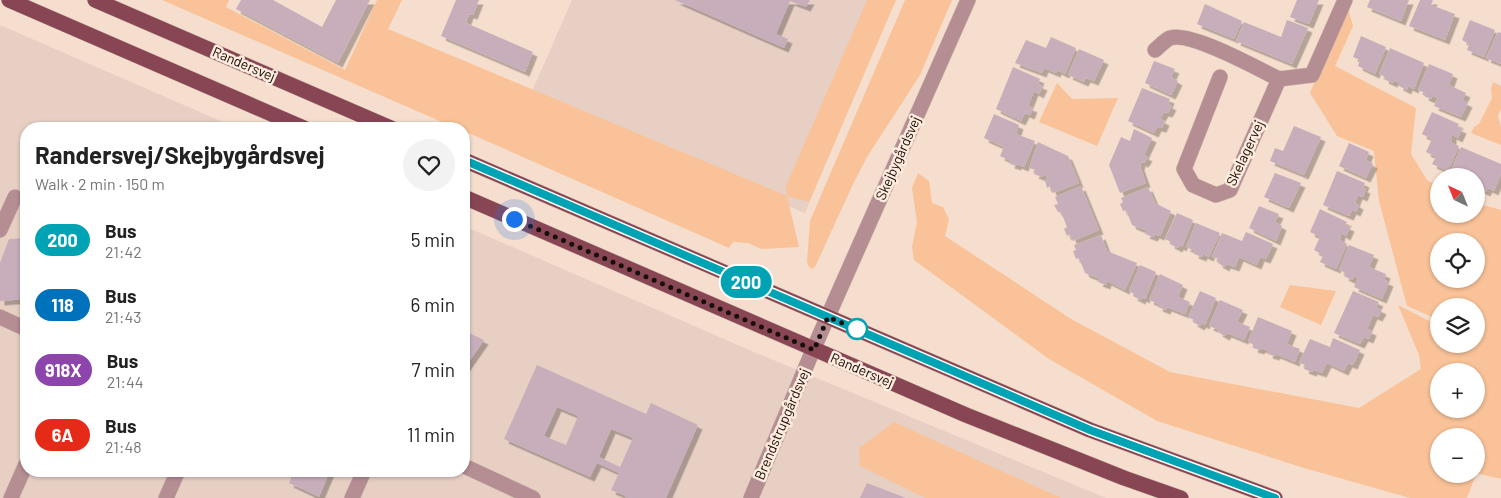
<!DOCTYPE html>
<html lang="en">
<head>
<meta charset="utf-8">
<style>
	:root { --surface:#fff; --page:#f2f2f2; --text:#222; --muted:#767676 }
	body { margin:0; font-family:Barlow,sans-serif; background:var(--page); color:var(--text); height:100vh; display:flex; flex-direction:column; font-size:19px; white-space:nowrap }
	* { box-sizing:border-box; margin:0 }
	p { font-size:16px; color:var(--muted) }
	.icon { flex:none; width:28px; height:28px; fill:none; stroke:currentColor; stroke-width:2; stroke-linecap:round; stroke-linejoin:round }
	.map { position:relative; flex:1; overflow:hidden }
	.details { position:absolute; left:20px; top:122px; width:450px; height:355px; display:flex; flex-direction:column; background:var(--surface); border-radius:20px; box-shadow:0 1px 4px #0004 }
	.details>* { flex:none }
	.badge { padding:0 10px; border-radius:16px; font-size:18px; line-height:32px }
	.needle { width:32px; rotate:317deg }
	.buttons { position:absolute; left:1430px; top:168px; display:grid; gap:10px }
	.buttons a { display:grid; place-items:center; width:55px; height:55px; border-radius:50%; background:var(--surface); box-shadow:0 1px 4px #0004; font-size:25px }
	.you { position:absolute; width:25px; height:25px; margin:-12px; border:4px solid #fff; border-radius:50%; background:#1a73e8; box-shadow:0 0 0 8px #1a73e833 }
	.map>.badge { position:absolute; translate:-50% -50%; box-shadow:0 0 0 2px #fff }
	.round { display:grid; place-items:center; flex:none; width:52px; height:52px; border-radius:26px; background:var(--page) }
	.overview { display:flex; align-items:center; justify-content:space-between; height:85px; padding:0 15px }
	h1 { font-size:24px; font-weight:700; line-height:38px }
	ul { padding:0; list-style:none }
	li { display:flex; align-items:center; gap:15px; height:65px; padding:0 15px }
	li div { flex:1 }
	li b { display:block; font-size:19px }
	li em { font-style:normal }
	li .badge { min-width:55px; font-weight:700; text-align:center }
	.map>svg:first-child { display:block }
</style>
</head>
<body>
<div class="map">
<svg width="1501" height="498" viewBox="0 0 1501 498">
	<defs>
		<filter id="shadow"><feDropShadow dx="4.5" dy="4.5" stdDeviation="0" flood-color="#0004"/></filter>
	</defs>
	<rect width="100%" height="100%" fill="#f5decd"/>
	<g fill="#e7cfc4">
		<polygon points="572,0 895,0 805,213 530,96"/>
		<polygon points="0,25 239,129 26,129 26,471 464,471 464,226 754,352 1106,498 0,498"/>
	</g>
	<g fill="#f9c298" fill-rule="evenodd">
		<polygon points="162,0 229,0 226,7 345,70 377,0 402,0 388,29 787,196 786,186 867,0 896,0 809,202 787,196 799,247 761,249 748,243 733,242 729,248 464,131 464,129 458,129"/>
		<polygon points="905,0 952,0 920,75 867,157 853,184 815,267 812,269 809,267 807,262 810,221"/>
		<path d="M1347 5 1353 26 1335 66 1416 108 1411 154 1427 180 1439 187V214H1476V203L1501 210V479L1476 473V436H1439V474H1476L1467 498H1410L1304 468 1157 421 1049 359 914 260 912 247 917 222 912 188 918 173 929 181 932 203 943 207 949 219 945 236 1071 319 1170 372 1359 408 1421 369 1419 355 1398 305 1439 326V344H1476V306H1439V320L1407 306 1379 201 1374 151 1337 136 1310 93ZM1439 241H1476V279H1439ZM1439 371H1476V409H1439Z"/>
		<polygon points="1493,82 1501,86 1501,109 1498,116 1501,126 1501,145 1471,133 1474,127 1479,124 1492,98 1491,89"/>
		<polygon points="1057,83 1072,99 1118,98 1097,146 1039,122"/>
		<polygon points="1290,285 1336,291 1321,325 1280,307"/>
		<polygon points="894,422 1061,498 925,498 860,466 859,448"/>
	</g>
	<g fill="#c8aebb" fill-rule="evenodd" filter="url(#shadow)">
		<polygon points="241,0 273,0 322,27 336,0 370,0 338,63 236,9"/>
		<polygon points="456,0 479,0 473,15 469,14 466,23 533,52 525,72 441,36"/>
		<polygon points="675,0 810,0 806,7 790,1 776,34 788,39 784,48"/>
		<polygon points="1297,0 1319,0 1309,24 1290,17"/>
		<polygon points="1370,0 1409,0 1401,21 1367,7"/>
		<polygon points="1420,0 1433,0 1431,5 1455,14 1445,40 1409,26"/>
		<polygon points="1205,4 1242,21 1234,39 1197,24"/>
		<polygon points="1287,20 1308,28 1292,64 1236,41 1244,22 1281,37"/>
		<polygon points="1470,20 1495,30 1484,57 1467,50 1469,44 1462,40"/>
		<polygon points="1498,32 1501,33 1501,64 1486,58"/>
		<polygon points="1361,36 1386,47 1375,74 1358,66 1360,60 1353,57"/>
		<polygon points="1051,37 1076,48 1065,74 1057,70 1056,73 1044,68 1042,73 1015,63 1026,40 1046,48"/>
		<polygon points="1390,48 1424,63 1414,89 1408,86 1407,90 1399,86 1399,83 1394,80 1393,83 1384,79 1385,77 1379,74"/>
		<polygon points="1079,49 1104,60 1094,81 1086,78 1084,82 1068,75"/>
		<polygon points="1154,61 1175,69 1171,77 1178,81 1171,95 1145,83"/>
		<polygon points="1429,64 1453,74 1449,85 1466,93 1462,100 1468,103 1461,117 1434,106 1438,98 1432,96 1431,99 1424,96 1425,93 1418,90"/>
		<polygon points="1013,67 1040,79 1038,84 1043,86 1039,94 1034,91 1028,106 1033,108 1030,115 1025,113 1021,121 996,109"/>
		<polygon points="1142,88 1170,99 1168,104 1172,106 1168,113 1164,112 1160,119 1165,121 1162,128 1157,127 1154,133 1128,121"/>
		<polygon points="1432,112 1459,124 1457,127 1462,129 1458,138 1452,135 1452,143 1459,146 1448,171 1432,164 1436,157 1426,152 1432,139 1422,134"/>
		<polygon points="994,114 1019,125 1016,134 1035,141 1024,167 1017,164 1017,166 1010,164 1011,161 1000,156 1004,147 984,138"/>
		<polygon points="1294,126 1321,137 1304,175 1270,161 1275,148 1283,151"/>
		<polygon points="1134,129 1152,138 1144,155 1148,157 1144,163 1141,162 1140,166 1146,183 1120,193 1109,165 1121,137 1130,141"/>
		<polygon points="1038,142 1068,156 1079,183 1053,193 1050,186 1047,188 1045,181 1048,177 1043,174 1042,177 1034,174 1036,170 1029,168"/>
		<polygon points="1349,143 1369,152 1366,160 1373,164 1366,178 1339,166"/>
		<polygon points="1461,147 1501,164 1501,174 1494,191 1488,188 1486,192 1478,188 1479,185 1476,184 1476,176 1456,176 1450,173"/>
		<polygon points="1337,171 1365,183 1363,188 1366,189 1363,197 1358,195 1355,203 1359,205 1356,212 1352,210 1349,216 1323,205"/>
		<polygon points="1275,173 1301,183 1289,208 1264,197"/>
		<polygon points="1081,186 1099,230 1073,241 1070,234 1067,236 1064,229 1067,227 1061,212 1058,212 1054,205 1058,204 1055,197"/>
		<polygon points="1148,187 1155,203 1171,211 1160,236 1155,234 1153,237 1145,234 1147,231 1132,225 1126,210 1123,211 1120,204 1123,202 1121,198"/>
		<polygon points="1259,206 1279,214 1275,222 1282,226 1276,241 1249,228"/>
		<polygon points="1320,209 1347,222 1345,225 1350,227 1346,236 1341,233 1340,240 1347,244 1336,269 1320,262 1323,255 1314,250 1320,237 1310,232"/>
		<polygon points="1177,213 1193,220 1182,247 1179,245 1178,248 1170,244 1171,242 1165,239"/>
		<polygon points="1196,223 1220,233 1209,257 1203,254 1202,257 1194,254 1195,251 1186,247"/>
		<polygon points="1246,232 1273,244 1266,259 1260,257 1257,265 1239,257 1235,267 1226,264 1225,267 1218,263 1219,259 1212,257 1222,233 1242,241"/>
		<polygon points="1101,235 1107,251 1137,263 1125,290 1107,281 1106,285 1098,282 1100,279 1085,273 1079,258 1076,259 1073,251 1076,250 1074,245"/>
		<polygon points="26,238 26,299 0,301 0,263 9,239"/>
		<polygon points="1349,245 1374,255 1369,267 1386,274 1384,280 1389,282 1382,299 1354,287 1358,278 1354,276 1352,280 1344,276 1346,273 1339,270"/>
		<polygon points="1140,265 1156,272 1145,299 1142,297 1141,300 1133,296 1134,294 1129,291"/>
		<polygon points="1160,274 1183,285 1178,297 1190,302 1185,314 1167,307 1166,310 1158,307 1159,304 1149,300"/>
		<polygon points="1200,291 1216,298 1205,325 1202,323 1200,326 1193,322 1194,320 1188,317"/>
		<polygon points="1353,291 1379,302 1376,307 1382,310 1378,317 1373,315 1367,329 1372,331 1369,339 1364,337 1360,344 1334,333"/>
		<polygon points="1220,300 1243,310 1237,322 1250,327 1244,340 1227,333 1225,336 1218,332 1219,330 1209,326"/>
		<polygon points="1258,317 1292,331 1287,344 1300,349 1295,362 1276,354 1275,356 1268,354 1269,351 1261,348 1260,350 1253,348 1254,345 1248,342"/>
		<polygon points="469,333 484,340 464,369 464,337"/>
		<polygon points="1333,338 1360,350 1353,365 1348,363 1344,371 1327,363 1322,373 1313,370 1312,372 1304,369 1306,365 1299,363 1310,339 1330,347"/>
		<path d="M537 365 646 414 651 403 698 425 666 498H625L626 496 611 490 619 473 597 463 590 477 504 439ZM557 407 578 416 566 445 544 436ZM611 429 633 438 620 467 599 457Z"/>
		<polygon points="294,471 330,471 319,497 289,483"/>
		<polygon points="867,483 906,498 860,498"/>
	</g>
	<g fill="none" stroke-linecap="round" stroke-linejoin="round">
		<defs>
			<g id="minor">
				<path d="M1155 50C1159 47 1165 40 1170 38 1191 31 1258 69 1279 79"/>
				<polyline points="1220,77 1184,169 1193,185 1216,195 1230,190 1279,79"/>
				<polyline points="1279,79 1312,75 1345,0"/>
				<polyline points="0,230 15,197"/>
				<polyline points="0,317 26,329"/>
				<polyline points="464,466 533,498"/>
				<polyline points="11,498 26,464"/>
				<polyline points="166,498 178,471"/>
				<polyline points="352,498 364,471"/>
				<polyline points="751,498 813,350 968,0"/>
			</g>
			<g id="major">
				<polyline points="9,0 306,129"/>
				<polyline points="95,0 393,129"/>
				<polyline points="464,160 1090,430 1275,498"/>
				<polyline points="464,197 966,415 1124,478 1181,498"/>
			</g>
		</defs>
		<use href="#minor" stroke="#d1bdae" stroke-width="16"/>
		<use href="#major" stroke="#d1bdae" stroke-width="16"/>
		<use href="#minor" stroke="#b58e94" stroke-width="15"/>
		<use href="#major" stroke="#884655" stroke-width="15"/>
	</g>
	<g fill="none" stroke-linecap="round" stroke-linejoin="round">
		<defs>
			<polyline id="line" points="464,160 1090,430 1275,498"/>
		</defs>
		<use href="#line" stroke="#fff" stroke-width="11"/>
		<use href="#line" stroke="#00a3b4" stroke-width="8"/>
		<polyline stroke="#170f09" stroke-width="5" stroke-dasharray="0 9" points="514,219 814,350 828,317 857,329"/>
	</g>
	<circle fill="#fff" stroke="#00a3b4" stroke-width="2.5" cx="857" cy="329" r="10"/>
	<g text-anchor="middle" stroke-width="5" stroke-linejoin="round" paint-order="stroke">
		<g font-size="14" fill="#170f09" stroke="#ffecde">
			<text transform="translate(244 64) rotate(23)" y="5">Randersvej</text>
			<text transform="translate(1245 153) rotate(-65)" y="5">Skelagervej</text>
			<text transform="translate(898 158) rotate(-66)" y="5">Skejbygårdsvej</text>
			<text transform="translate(862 370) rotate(23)" y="5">Randersvej</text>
			<text transform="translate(782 424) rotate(-67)" y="5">Brendstrupgårdsvej</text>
		</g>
	</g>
</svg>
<div class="buttons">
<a><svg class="needle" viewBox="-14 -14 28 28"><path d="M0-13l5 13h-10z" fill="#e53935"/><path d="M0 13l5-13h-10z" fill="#767676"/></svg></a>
<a><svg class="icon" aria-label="locate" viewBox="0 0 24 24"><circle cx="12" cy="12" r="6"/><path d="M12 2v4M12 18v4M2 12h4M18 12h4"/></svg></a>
<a><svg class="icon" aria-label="layers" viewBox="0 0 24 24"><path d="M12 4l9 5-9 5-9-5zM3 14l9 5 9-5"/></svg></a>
<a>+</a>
<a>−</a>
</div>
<div class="you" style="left:514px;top:219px"></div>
<b class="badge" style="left:746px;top:282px;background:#00a3b4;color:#fff">200</b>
<section class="details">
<div class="overview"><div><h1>Randersvej/Skejbygårdsvej</h1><p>Walk · 2 min · 150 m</p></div><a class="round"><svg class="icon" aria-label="heart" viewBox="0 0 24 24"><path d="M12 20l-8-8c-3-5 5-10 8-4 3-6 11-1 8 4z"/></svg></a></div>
<ul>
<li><span class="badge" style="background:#00a3b4;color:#fff">200</span><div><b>Bus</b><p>21:42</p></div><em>5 min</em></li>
<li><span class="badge" style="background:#0072bc;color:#fff">118</span><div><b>Bus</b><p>21:43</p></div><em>6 min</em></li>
<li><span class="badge" style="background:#8e44ad;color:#fff">918X</span><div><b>Bus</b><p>21:44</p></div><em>7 min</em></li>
<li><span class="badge" style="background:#e52b18;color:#fff">6A</span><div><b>Bus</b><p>21:48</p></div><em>11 min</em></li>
</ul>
</section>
</div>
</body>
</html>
